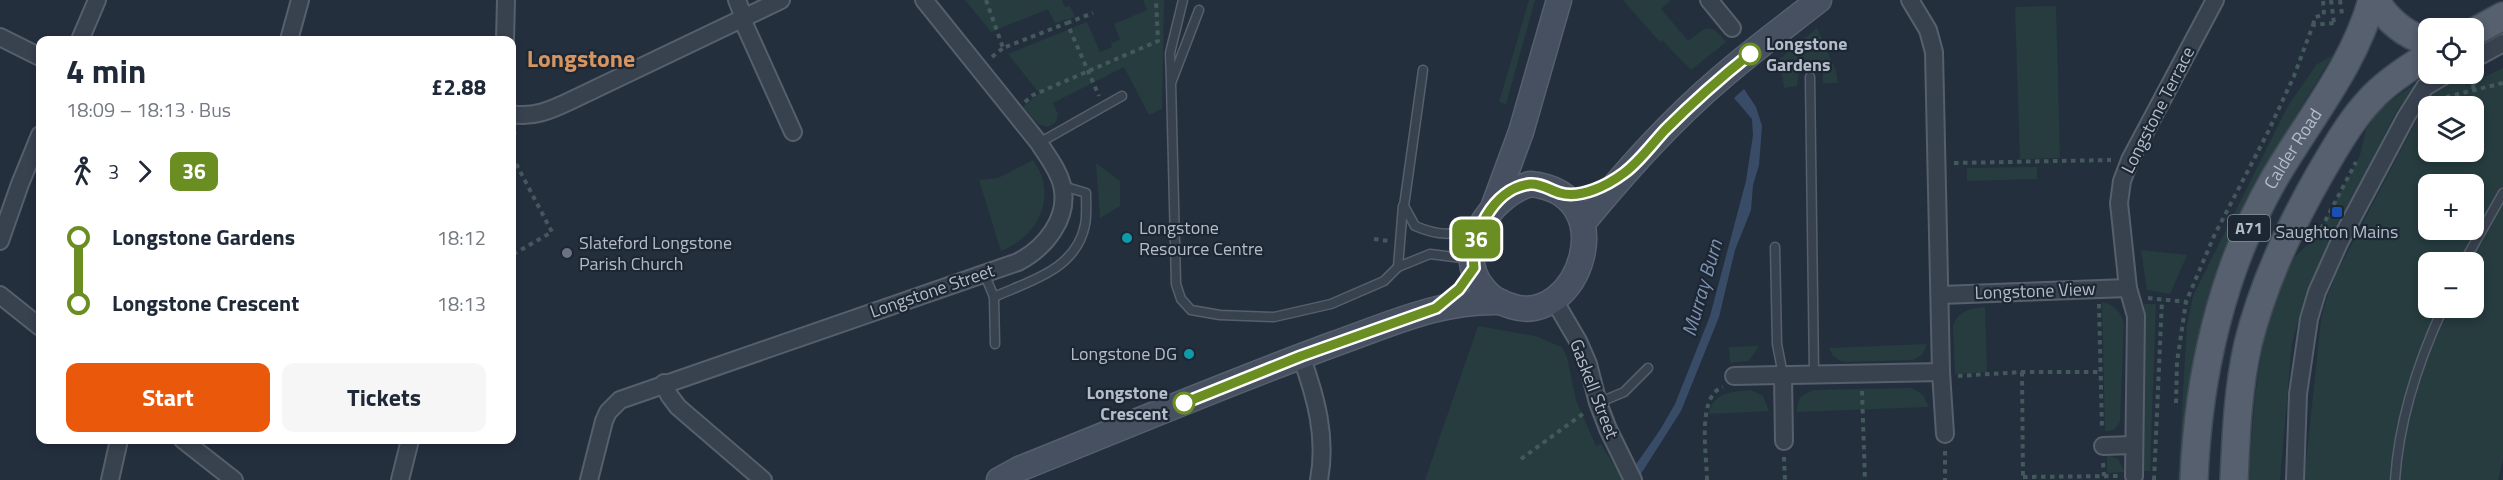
<!DOCTYPE html>
<html lang="en">
<head>
<meta charset="utf-8">
<style>
	:root { --surface:#fff; --page:#f6f6f7; --text:#1f2937; --muted:#747a83; --accent:#ea580c }
	body { margin:0; font-family:"Titillium Web",sans-serif; background:var(--page); color:var(--text); height:100vh; display:flex; flex-direction:column; font-size:22px; white-space:nowrap }
	* { box-sizing:border-box; margin:0 }
	p { font-size:20px; color:var(--muted) }
	.icon { flex:none; width:33px; height:33px; fill:none; stroke:currentColor; stroke-width:2; stroke-linecap:round; stroke-linejoin:round }
	.map { position:relative; flex:1; overflow:hidden }
	.panel { position:absolute; left:36px; top:36px; width:480px; height:408px; display:flex; flex-direction:column; background:var(--surface); border-radius:12px; box-shadow:0 3px 9px #0003 }
	.panel>* { flex:none }
	.badge { padding:0 12px; border-radius:9px; font-size:21px; line-height:39px }
	.tools { position:absolute; left:2418px; top:18px; display:grid; gap:12px }
	.tools a { display:grid; place-items:center; width:66px; height:66px; border-radius:12px; background:var(--surface); box-shadow:0 3px 9px #0003; font-size:30px }
	.map>.badge { position:absolute; translate:-50% -50%; box-shadow:0 0 0 3px #fff }
	.legs { display:flex; align-items:center; gap:9px; height:66px; padding:0 30px; font-size:20px }
	.legs p { margin-inline-start:auto }
	.head { display:flex; align-items:center; justify-content:space-between; height:102px; padding:0 30px }
	h1 { font-size:33px; font-weight:700; line-height:45px }
	.button { display:flex; gap:12px; margin-top:auto; padding:12px 30px }
	.button a { flex:1; height:69px; border-radius:12px; background:var(--accent); color:#fff; font-size:24px; font-weight:700; line-height:69px; text-align:center }
	.button a+a { background:var(--page); color:var(--text) }
	ul { padding:0 30px; list-style:none }
	li { display:flex; align-items:center; gap:21px; height:66px; font-size:22px }
	li i { display:grid; place-items:center; width:9px; height:100%; margin:0 8px; background:currentColor }
	li i::after { content:''; width:15px; height:15px; margin:-8px; border:4px solid; border-radius:50%; background:var(--surface) }
	li p { margin-inline-start:auto }
	li:first-child i { background:linear-gradient(#0000 50%,currentColor 0) }
	li:last-child i { background:linear-gradient(currentColor 50%,#0000 0) }
	.map>svg:first-child { display:block }
</style>
</head>
<body>
<div class="map">
<svg width="2503" height="480" viewBox="0 0 2503 480">
	<rect width="100%" height="100%" fill="#242f3e"/>
	<g fill="#263c3f" fill-rule="evenodd">
		<polygon points="965,0 1062,0 1065,7 1070,6 1075,17 1055,23 1048,9 991,32"/>
		<polygon points="1143,0 1164,0 1162,109 1149,115 1124,67 1053,103 1058,114 1056,122 1048,127 1038,124 1023,107 1039,93 1008,54 1087,22 1100,52 1112,47 1111,43 1120,40 1114,24 1147,10"/>
		<polygon points="1529,0 1535,0 1506,104 1499,102"/>
		<path d="M1623 0H1671L1661 9 1688 41C1707 27 1709 21 1726 42L1691 70 1662 40 1660 42Z"/>
		<polygon points="2056,6 2060,158 2020,159 2015,7"/>
		<polygon points="1817,28 1836,71 1838,83 1823,83 1823,70 1799,70 1797,86 1784,88 1780,59"/>
		<polygon points="2333,55 2286,132 2227,245 2216,275 2208,306 2184,480 2178,480 2187,325 2193,296 2288,106 2316,65"/>
		<path d="M2503 68V459L2498 480H2304L2321 319 2327 297 2336 274 2428 98 2439 88 2464 74 2466 86ZM2428 106H2474V152H2428ZM2428 184H2474V230H2428ZM2428 262H2474V308H2428Z"/>
		<polygon points="2429,74 2409,94 2396,112 2308,288 2292,343 2280,480 2248,480 2255,396 2264,335 2282,282 2295,257 2319,233 2360,155 2366,130 2376,114 2389,102"/>
		<path d="M1033 160C1059 195 1038 237 1001 251L979 180 998 178Z"/>
		<polygon points="1096,163 1120,181 1120,206 1100,218"/>
		<polygon points="2037,167 2037,179 1967,181 1967,168"/>
		<polygon points="2141,250 2187,255 2170,294 2147,290"/>
		<path d="M2102 302C2114 304 2121 312 2124 324L2120 422 2114 430 2105 431Z"/>
		<polygon points="2144,304 2156,304 2150,471 2143,471"/>
		<path d="M1985 307 1987 372 1955 374 1953 326C1959 310 1969 309 1985 307Z"/>
		<polygon points="1478,326 1535,336 1562,347 1567,357 1576,400 1596,446 1601,444 1623,480 1425,480"/>
		<polygon points="1927,344 1922,355 1913,360 1842,362 1833,356 1829,348"/>
		<polygon points="1759,346 1749,361 1730,363 1729,347"/>
		<polygon points="1912,388 1923,395 1929,407 1796,412 1800,397 1813,390"/>
		<path d="M1751 390 1763 396 1769 411 1708 414C1715 392 1730 392 1751 390Z"/>
		<polygon points="2107,455 2118,459 2125,472 2107,473"/>
	</g>
	<polygon fill="#394c67" points="1744,89 1756,107 1762,126 1759,165 1753,185 1751,210 1735,250 1719,317 1681,411 1637,480 1625,480 1660,430 1675,404 1710,316 1746,181 1753,135 1752,119 1734,98"/>
	<g fill="none" stroke-linecap="round" stroke-linejoin="round">
		<defs>
			<g id="lane">
				<polyline points="1199,10 1171,83 1176,284 1181,299 1191,310 1220,315 1274,317 1331,304 1384,281 1398,267 1430,254 1470,259"/>
				<path d="M1423 70 1404 206 1415 226C1439 236 1451 236 1476 227"/>
				<polyline points="1810,77 1814,374"/>
				<polyline points="1171,80 1170,53 1183,0"/>
				<polyline points="1039,143 1122,96"/>
				<polyline points="1775,247 1777,344 1783,375"/>
				<polyline points="2464,262 2503,193"/>
				<polyline points="1398,267 1403,206"/>
				<polyline points="984,273 994,297 995,344"/>
				<path d="M994 297C1029 281 1076 270 1085 225 1087 215 1086 203 1086 193L1063 186"/>
				<polyline points="1598,403 1624,392 1648,368"/>
				<path d="M2395 480C2399 420 2418 362 2443 308"/>
			</g>
			<g id="street">
				<polyline points="737,0 744,18"/>
				<polyline points="1709,0 1732,28"/>
				<polyline points="1910,0 1928,30 1934,52 1941,372 1945,434"/>
				<polyline points="742,19 793,132"/>
				<polyline points="0,37 40,57"/>
				<polyline points="80,40 97,0"/>
				<polyline points="289,40 300,0"/>
				<polyline points="505,40 506,0"/>
				<polyline points="2474,59 2503,43"/>
				<path d="M512 114C533 118 551 110 570 101L781 0"/>
				<polyline points="0,241 20,184 40,135"/>
				<polyline points="0,295 40,327"/>
				<polyline points="1941,295 2128,288"/>
				<polyline points="1554,300 1578,341 1588,364 1598,403 1608,429 1633,480"/>
				<path d="M1301 356C1316 397 1327 437 1319 480"/>
				<polyline points="1783,375 1784,441"/>
				<polyline points="1734,376 1941,372"/>
				<polyline points="664,383 669,395 678,407 763,480"/>
				<polyline points="183,440 234,480"/>
				<polyline points="2103,446 2134,445"/>
				<polyline points="2134,476 2136,316 2128,288 2119,203 2122,181 2130,160 2215,0"/>
				<polyline points="110,480 119,440"/>
				<polyline points="400,480 410,440"/>
				<path d="M589 480 604 421 608 412 620 400 1018 262C1045 248 1070 218 1062 185 1058 169 1047 156 1039 143L924 0"/>
				<polyline points="2295,480 2298,394 2309,319 2317,292 2339,243 2406,117 2425,87 2447,74"/>
			</g>
			<g id="secondary">
				<path d="M1530 184C1625 193 1579 329 1511 306 1500 303 1491 298 1484 289 1451 252 1491 196 1530 184Z"/>
				<polyline points="1494,205 1521,132 1559,0"/>
				<path d="M1583 223C1626 171 1671 120 1722 77 1753 50 1786 26 1819 0"/>
				<path d="M999 480 1019 469C1124 427 1228 383 1334 344 1391 324 1440 300 1501 302"/>
			</g>
			<g id="primary">
				<path d="M2375 0C2388 21 2405 35 2428 42"/>
				<polyline points="2474,32 2503,16"/>
				<path id="s1" d="M2194 480C2198 376 2222 269 2274 179 2308 120 2354 66 2372 0"/>
				<path d="M2234 480C2236 434 2238 388 2248 344 2263 283 2290 226 2321 172 2336 147 2350 121 2370 100 2386 82 2408 68 2428 56"/>
			</g>
		</defs>
		<use href="#lane" stroke="#565f6c" stroke-width="11"/>
		<use href="#street" stroke="#565f6c" stroke-width="20"/>
		<use href="#secondary" stroke="#565f6c" stroke-width="27"/>
		<use href="#primary" stroke="#414a57" stroke-width="30"/>
		<g stroke="#44595c" stroke-width="4" stroke-dasharray="4.5 4.5" stroke-linecap="butt">
			<polyline points="986,0 1003,48 1067,23 1099,96"/>
			<polyline points="2331,0 2334,23"/>
			<polyline points="2340,0 2342,14"/>
			<polyline points="1067,23 1093,13"/>
			<polyline points="2313,25 2315,17 2324,15 2323,0"/>
			<polyline points="992,57 1003,48"/>
			<polyline points="2473,89 2474,81 2482,77"/>
			<polyline points="2446,97 2503,83"/>
			<polyline points="1025,102 1033,95 1158,41 1156,0"/>
			<polyline points="512,143 515,132"/>
			<polyline points="512,156 552,232 512,255"/>
			<polyline points="1954,163 2111,160"/>
			<polyline points="2323,235 2319,233 2356,162"/>
			<polyline points="1374,239 1389,241"/>
			<polyline points="2148,298 2186,302"/>
			<polyline points="2099,304 2102,429"/>
			<polyline points="2022,372 2023,480"/>
			<polyline points="1958,376 2022,372 2101,372"/>
			<polyline points="1862,391 1865,480"/>
			<polyline points="2176,403 2177,362 2186,302 2214,236 2268,132 2294,76 2313,25 2334,23"/>
			<polyline points="1945,451 1945,480"/>
			<polyline points="1784,457 1785,480"/>
			<polyline points="1521,459 1584,413"/>
			<polyline points="2103,463 2104,476"/>
			<polyline points="2023,477 2118,476"/>
			<path d="M1707 480C1707 456 1696 396 1723 387"/>
			<polyline points="2154,480 2162,300"/>
		</g>
		<use href="#lane" stroke="#38414e" stroke-width="8"/>
		<use href="#street" stroke="#38414e" stroke-width="16"/>
		<use href="#secondary" stroke="#465061" stroke-width="24"/>
		<use href="#primary" stroke="#56606e" stroke-width="27"/>
	</g>
	<g fill="none" stroke-linecap="round" stroke-linejoin="round">
		<defs>
			<path id="line-1" d="M1184 403 1301 356 1436 308 1459 289 1474 268C1470 236 1493 188 1530 184 1541 183 1550 190 1560 193 1581 199 1608 185 1624 173 1639 162 1652 144 1665 130 1692 103 1720 78 1750 54"/>
		</defs>
		<use href="#line-1" stroke="#fff" stroke-width="14"/>
		<use href="#line-1" stroke="#6b8e23" stroke-width="9"/>
	</g>
	<g fill="#fff" stroke="#6b8e23" stroke-width="3">
		<circle cx="1750" cy="54" r="10"/>
		<circle cx="1184" cy="403" r="10"/>
	</g>
	<rect fill="#1a4fb4" stroke="#1d2633" stroke-width="2" x="2331" y="206" width="12" height="12" rx="3"/>
	<g fill="#0f9aa8" stroke="#1d2633" stroke-width="2">
		<circle cx="1127" cy="238" r="6"/>
		<circle cx="1189" cy="354" r="6"/>
	</g>
	<circle fill="#6b7280" stroke="#1d2633" stroke-width="2" cx="567" cy="253" r="6"/>
	<g text-anchor="middle" stroke-width="4.5" stroke-linejoin="round" paint-order="stroke">
		<rect fill="#1d2633" stroke="#878f9c" stroke-width="1.5" x="2228" y="215" width="42" height="26" rx="4.5"/>
		<g font-size="16" font-weight="bold" fill="#b4bcc9">
			<text x="2249" y="234">A71</text>
		</g>
		<g font-size="18" font-weight="bold" fill="#b4bcc9" stroke="#1d2633" text-anchor="start">
			<text x="1766" y="50">Longstone<tspan x="1766" dy="21">Gardens</tspan></text>
			<text x="1168" y="399" text-anchor="end">Longstone<tspan x="1168" dy="21">Crescent</tspan></text>
		</g>
		<g font-size="18" fill="#b4bcc9" stroke="#1d2633">
			<text transform="translate(2158 110) rotate(-63)" y="6">Longstone Terrace</text>
			<text dy="6" stroke="none"><textPath href="#s1" startOffset="350">Calder Road</textPath></text>
			<text transform="translate(932 291) rotate(-19)" y="6">Longstone Street</text>
			<text transform="translate(2035 291) rotate(-2)" y="6">Longstone View</text>
			<text transform="translate(1594 389) rotate(69)" y="6">Gaskell Street</text>
		</g>
		<g font-size="18" fill="#b4bcc9" stroke="#1d2633" text-anchor="start">
			<text x="1139" y="234">Longstone<tspan x="1139" dy="21">Resource Centre</tspan></text>
			<text x="2337" y="238" text-anchor="middle">Saughton Mains</text>
			<text x="579" y="249">Slateford Longstone<tspan x="579" dy="21">Parish Church</tspan></text>
			<text x="1177" y="360" text-anchor="end">Longstone DG</text>
		</g>
		<g font-size="20" font-style="italic" fill="#7c92b1" stroke="#1d2633">
			<text transform="translate(1702 288) rotate(-74)" y="7">Murray Burn</text>
		</g>
		<g font-size="24" font-weight="bold" fill="#d59563" stroke="#1d2633">
			<text x="581" y="67">Longstone</text>
		</g>
	</g>
</svg>
<div class="tools">
<a><svg class="icon" aria-label="locate" viewBox="0 0 24 24"><circle cx="12" cy="12" r="6"/><path d="M12 2v4M12 18v4M2 12h4M18 12h4"/></svg></a>
<a><svg class="icon" aria-label="layers" viewBox="0 0 24 24"><path d="M12 4l9 5-9 5-9-5zM3 14l9 5 9-5"/></svg></a>
<a>+</a>
<a>−</a>
</div>
<b class="badge" style="left:1476px;top:239px;background:#6b8e23;color:#fff">36</b>
<section class="panel">
<div class="head"><div><h1>4 min</h1><p>18:09 – 18:13 · Bus</p></div><b>£2.88</b></div>
<div class="legs"><svg class="icon" aria-label="walk" viewBox="0 0 24 24"><circle cx="13" cy="4" r="2"/><path d="M13 8l-2 6 4 7M11 14l-3 7M7 12l3-4h3l4 4"/></svg>3<svg class="icon" aria-label="forward" viewBox="0 0 24 24"><path d="M9 5l7 7-7 7"/></svg><b class="badge" style="background:#6b8e23;color:#fff">36</b></div>
<ul>
<li><i style="color:#6b8e23"></i><b>Longstone Gardens</b><p>18:12</p></li>
<li><i style="color:#6b8e23"></i><b>Longstone Crescent</b><p>18:13</p></li>
</ul>
<div class="button"><a>Start</a><a>Tickets</a></div>
</section>
</div>
</body>
</html>
